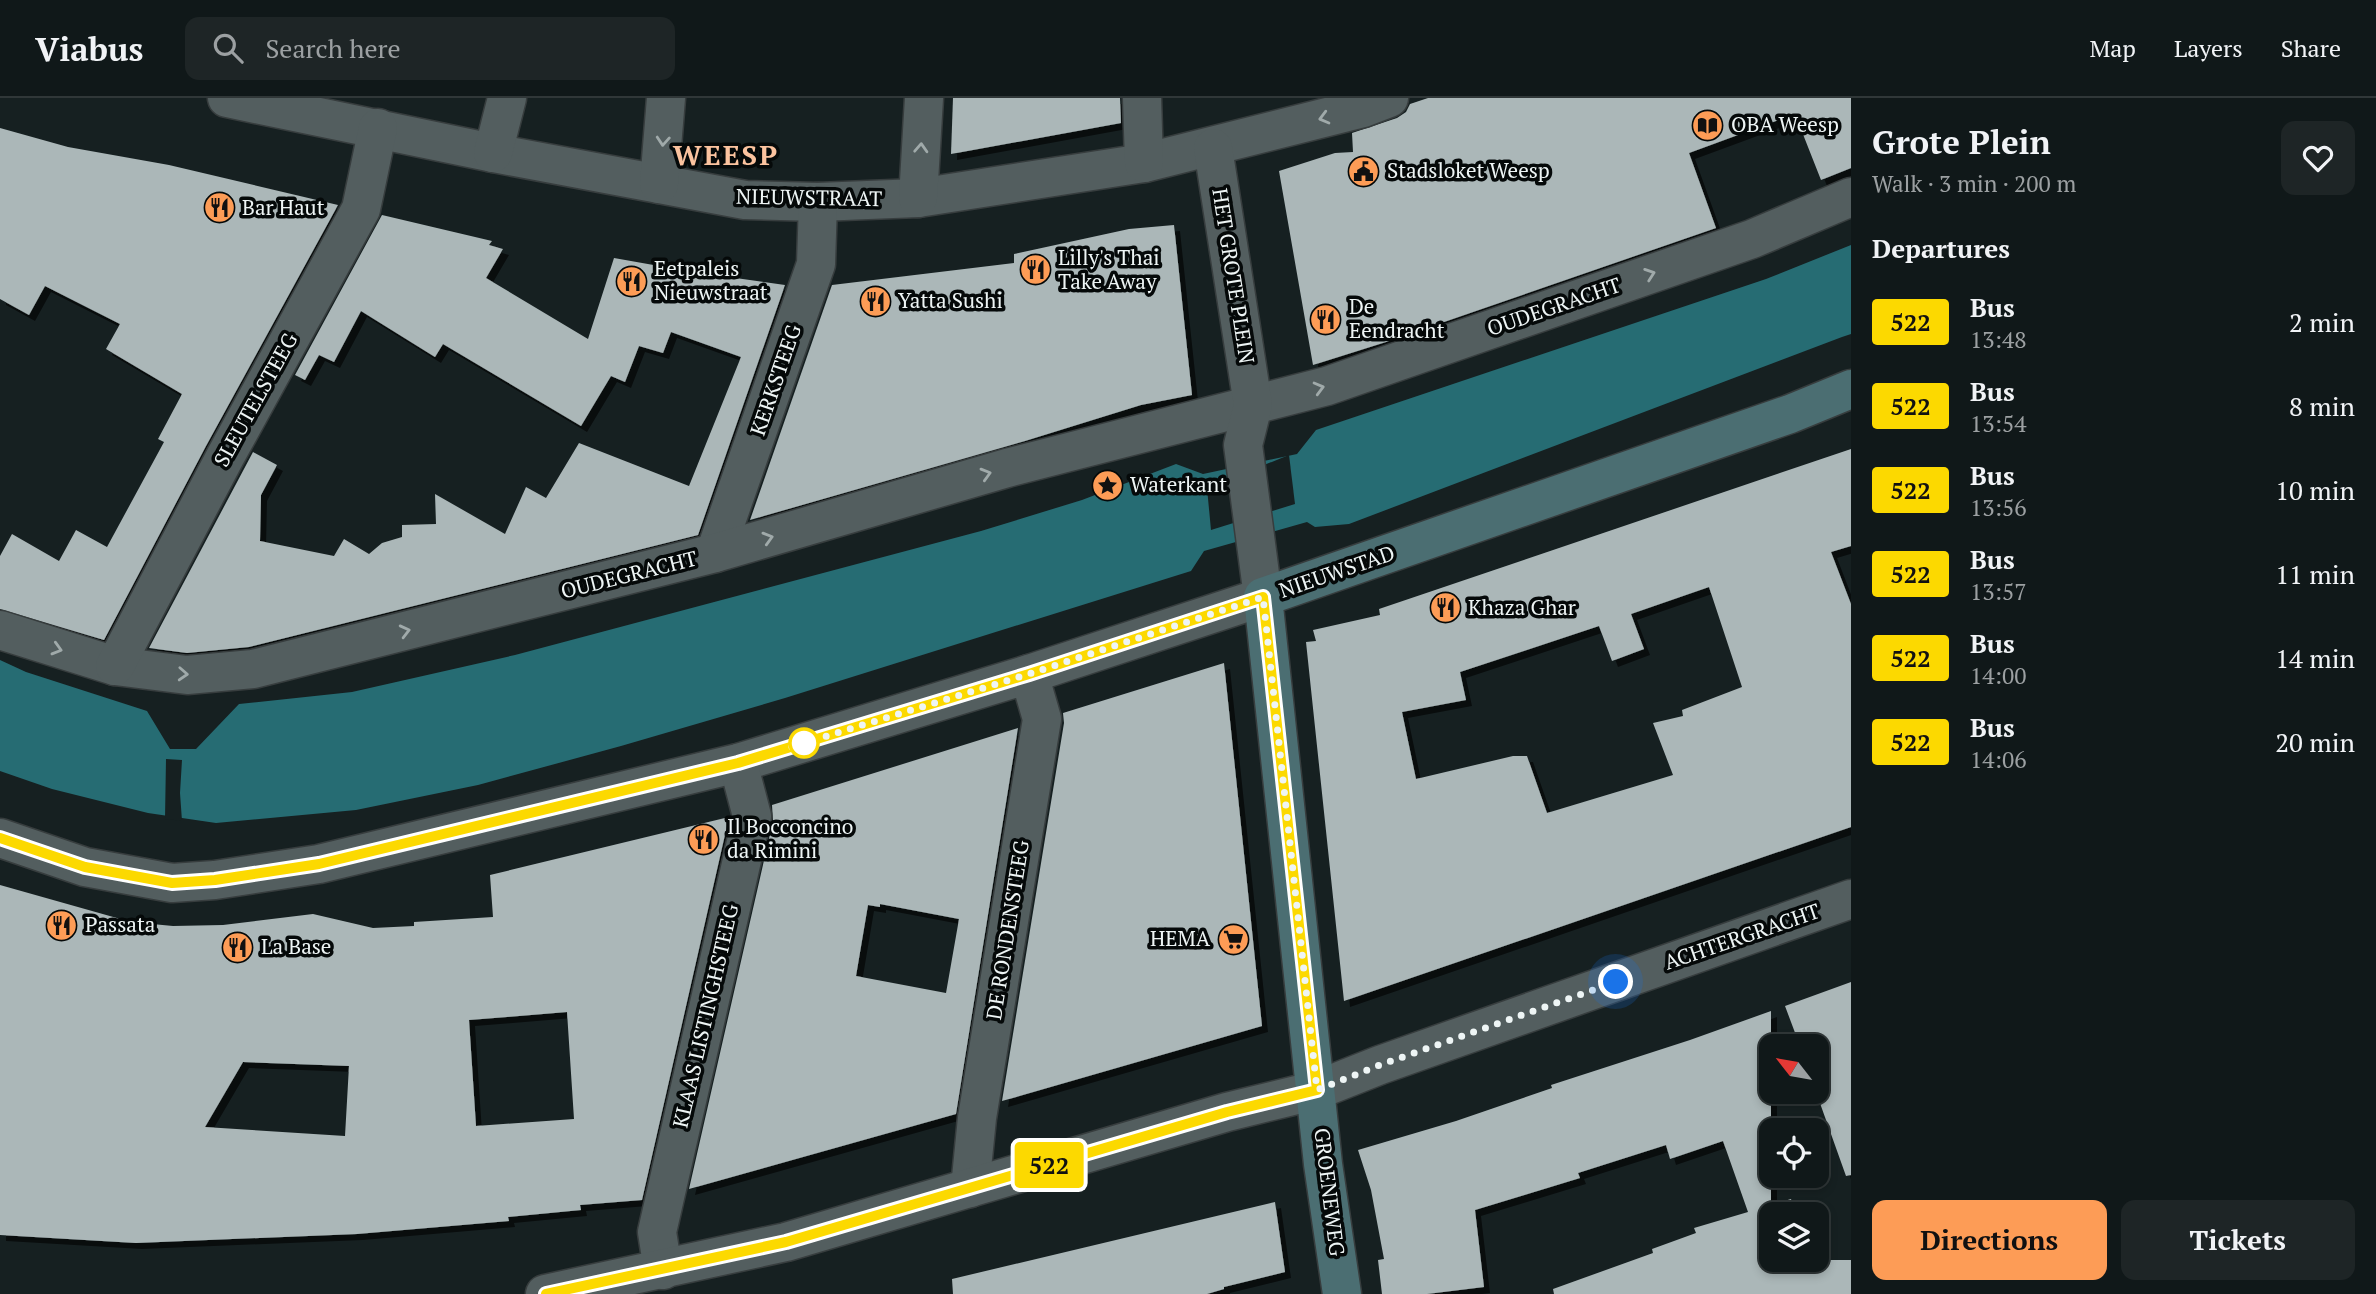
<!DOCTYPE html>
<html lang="en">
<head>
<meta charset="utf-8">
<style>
	:root { --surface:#101819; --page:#1e2526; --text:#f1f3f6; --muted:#9ca0a2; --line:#303738; --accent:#fd9c56 }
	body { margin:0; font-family:"PT Serif",serif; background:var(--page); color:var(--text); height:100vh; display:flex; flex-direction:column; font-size:26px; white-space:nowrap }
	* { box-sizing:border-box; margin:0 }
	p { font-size:23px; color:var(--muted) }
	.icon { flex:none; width:38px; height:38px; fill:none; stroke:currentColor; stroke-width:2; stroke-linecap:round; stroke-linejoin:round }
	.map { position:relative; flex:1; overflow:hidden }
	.panel { display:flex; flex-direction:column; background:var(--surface); width:525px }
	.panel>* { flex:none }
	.badge { padding:0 14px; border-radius:5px; font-size:24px; line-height:46px }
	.needle { width:46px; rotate:301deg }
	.tools { position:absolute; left:1759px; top:936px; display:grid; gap:14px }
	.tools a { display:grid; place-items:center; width:70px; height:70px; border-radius:14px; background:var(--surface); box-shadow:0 4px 10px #0003,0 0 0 2px var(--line); font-size:35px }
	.you { position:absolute; width:35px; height:35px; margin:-18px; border:5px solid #fff; border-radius:50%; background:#1a73e8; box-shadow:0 0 0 10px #1a73e833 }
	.map>.badge { position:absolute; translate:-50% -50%; box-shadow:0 0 0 4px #fff }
	h2 { padding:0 21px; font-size:26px; line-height:63px }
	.round { display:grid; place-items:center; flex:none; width:74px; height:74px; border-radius:14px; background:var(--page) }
	.head { display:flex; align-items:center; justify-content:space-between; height:119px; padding:0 21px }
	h1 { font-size:33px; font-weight:800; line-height:52px }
	.action { display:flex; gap:14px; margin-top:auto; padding:14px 21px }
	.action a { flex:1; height:80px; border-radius:14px; background:var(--accent); color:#111; font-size:28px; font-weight:800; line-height:80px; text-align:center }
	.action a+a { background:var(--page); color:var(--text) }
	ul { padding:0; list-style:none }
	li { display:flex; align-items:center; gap:21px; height:84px; padding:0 21px }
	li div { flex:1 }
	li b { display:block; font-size:26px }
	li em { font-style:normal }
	li .badge { min-width:77px; font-weight:700; text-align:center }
	header { display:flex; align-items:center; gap:42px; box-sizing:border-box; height:98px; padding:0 35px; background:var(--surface); border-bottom:2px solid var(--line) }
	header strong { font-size:33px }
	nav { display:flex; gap:38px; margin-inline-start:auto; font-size:24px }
	.search { width:490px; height:63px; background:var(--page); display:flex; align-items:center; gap:18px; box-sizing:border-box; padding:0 24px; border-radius:14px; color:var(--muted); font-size:26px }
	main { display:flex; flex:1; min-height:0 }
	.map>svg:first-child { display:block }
</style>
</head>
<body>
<header>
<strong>Viabus</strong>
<div class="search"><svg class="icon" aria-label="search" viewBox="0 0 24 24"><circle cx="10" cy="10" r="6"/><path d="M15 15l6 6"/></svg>Search here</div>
<nav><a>Map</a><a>Layers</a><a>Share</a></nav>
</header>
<main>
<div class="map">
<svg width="1851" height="1196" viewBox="0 0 1851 1196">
	<defs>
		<filter id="shadow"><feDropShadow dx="6" dy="6" stdDeviation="0" flood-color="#0009"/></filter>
	</defs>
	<rect width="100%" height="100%" fill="#162021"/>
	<polygon fill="#266c73" points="1851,147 1851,236 1842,239 1349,426 1315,429 1307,424 1204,453 1191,473 785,600 621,648 478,687 356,712 216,725 148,715 52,691 0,673 0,562 26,574 147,613 170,651 196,651 239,606 352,594 515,557 981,433 1082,402 1176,366 1203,376 1297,356 1316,332 1766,181"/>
	<g fill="#162021">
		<polygon points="1289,357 1295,406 1211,432 1207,390"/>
		<polygon points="166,661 182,662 180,695 182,723 165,721"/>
	</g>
	<g fill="#abb7b8" fill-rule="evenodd" filter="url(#shadow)">
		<polygon points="953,0 1120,0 1121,25 951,56"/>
		<polygon points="1428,0 1851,0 1851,70 1821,82 1795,16 1689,55 1716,130 1386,244 1313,267 1279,73 1335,55 1353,54 1352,35 1397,20 1406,14 1410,6"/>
		<polygon points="0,30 68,49 169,67 338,107 206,348 104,542 0,511 0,458 12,436 59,463 76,432 107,449 164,344 158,341 182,296 106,251 120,226 45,188 29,217 0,201"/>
		<polygon points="382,117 492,143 489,147 503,151 486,180 588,241 614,160 693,174 785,187 698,437 249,549 187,555 149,550 253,354 277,367 261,397 260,443 334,458 344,441 369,456 382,445 402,439 402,427 436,426 435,396 505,436 526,389 546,400 579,345 689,388 741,259 671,234 663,255 639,248 625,284 611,278 581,328 443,246 435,259 361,213 334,264 319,257 305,282 295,277"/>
		<polygon points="1174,127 1192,297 1141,307 1025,343 750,422 832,187 1014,165 1014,156 1129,131"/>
		<path d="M1851 351V448L1831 454 1851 506V729L1344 903 1306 544 1316 543 1313 532 1380 517 1379 511ZM1709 489 1742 589 1682 612 1683 618 1653 625 1673 677 1547 715 1527 658H1513L1416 681 1402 614 1466 602 1460 574 1599 528 1612 563 1644 551 1631 516Z"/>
		<polygon points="1224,565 1262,928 1002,1003 1064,625 1063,615"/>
		<path d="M1018 630 956 1016 689 1091 773 723 772 707ZM880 806 959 821 946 895 856 878 868 807 880 809Z"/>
		<path d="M729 719 642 1102 580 1107 581 1112 508 1119 509 1123 357 1136 136 1145 0 1137V787L131 824 173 828 223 827 313 816 373 830 414 828V824L493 819 490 777ZM567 914 574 1021 476 1028 469 922ZM243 964 349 968 345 1038 205 1029Z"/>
		<polygon points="1851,884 1851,1077 1846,1078 1816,994 1816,948 1800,948 1785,908"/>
		<polygon points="1771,913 1771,1107 1791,1101 1795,1116 1771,1116 1771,1162 1851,1162 1851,1196 1554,1196 1553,1191 1653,1155 1652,1151 1696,1135 1694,1130 1748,1114 1723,1043 1670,1061 1666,1047 1578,1075 1580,1080 1475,1112 1484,1189 1427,1196 1382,1196 1378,1162 1384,1161 1371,1092 1358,1052 1456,1023 1552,990 1551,987 1690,942"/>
		<polygon points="1275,1104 1285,1174 1224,1189 1224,1191 1207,1196 953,1196 952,1181"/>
	</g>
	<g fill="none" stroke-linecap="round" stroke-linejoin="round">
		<defs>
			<g id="street">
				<polyline points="227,0 493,55 745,102 818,104 918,100 1144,65 1363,10 1389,0"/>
				<polyline points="1142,0 1144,65"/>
				<polyline points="493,55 507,0"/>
				<polyline points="659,86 666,0"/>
				<polyline points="918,100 924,0"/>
				<polyline points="715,455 816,166 818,104"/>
				<polyline points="0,532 115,568 187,577 253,571 715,455 1007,370 1327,288 1752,141 1851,99"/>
				<polyline points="115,568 225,359 361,111 378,30"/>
				<polyline points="0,740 85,769 172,785 215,782 319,766 738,665 1029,576 1263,499 1243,347 1253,307 1213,50"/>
				<polyline points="970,1090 977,1020 1042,621 1029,576"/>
				<polyline points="663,1172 657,1134 752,718 738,665"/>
				<polyline points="545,1196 786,1144 1227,1014 1317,992 1380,967 1851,801"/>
			</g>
			<polyline id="secondary" points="1342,1196 1323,1066 1263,499 1790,316 1851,291"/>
		</defs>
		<use href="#street" stroke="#373d3e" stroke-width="41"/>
		<use href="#secondary" stroke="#373d3e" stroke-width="41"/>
		<use href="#street" stroke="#535e5f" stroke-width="38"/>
		<use href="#secondary" stroke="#4b6e72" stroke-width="38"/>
	</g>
	<defs><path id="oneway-chevron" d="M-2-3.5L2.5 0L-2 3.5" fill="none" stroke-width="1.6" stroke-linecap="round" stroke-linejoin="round" transform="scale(1.75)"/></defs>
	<g stroke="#a0aaaa">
		<use href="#oneway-chevron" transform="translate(1324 20) rotate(165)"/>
		<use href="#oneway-chevron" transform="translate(663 43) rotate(94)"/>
		<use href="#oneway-chevron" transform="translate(921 50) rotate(-87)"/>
		<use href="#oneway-chevron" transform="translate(1650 176) rotate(-19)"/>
		<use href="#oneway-chevron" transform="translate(1319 290) rotate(-15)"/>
		<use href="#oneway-chevron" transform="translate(986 376) rotate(-16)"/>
		<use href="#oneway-chevron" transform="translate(768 440) rotate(-16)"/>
		<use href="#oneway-chevron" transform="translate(405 533) rotate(-14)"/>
		<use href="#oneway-chevron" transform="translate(57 551) rotate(16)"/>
		<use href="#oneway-chevron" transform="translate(183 576) rotate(3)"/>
	</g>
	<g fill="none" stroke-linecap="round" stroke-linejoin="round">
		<defs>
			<polyline id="line" points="0,740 85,769 172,785 215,782 319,766 738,665 1029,576 1263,499 1317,992 1227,1014 786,1144 546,1196"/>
		</defs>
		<use href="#line" stroke="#fff" stroke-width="16"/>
		<use href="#line" stroke="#fcd900" stroke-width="10"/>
		<polyline stroke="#eef5f5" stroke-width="7" stroke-dasharray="0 12.6" points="804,645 791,649 1029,576 1263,499 1317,992 1380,967 1616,884"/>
	</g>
	<defs>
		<symbol id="library-disc" viewBox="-11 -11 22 22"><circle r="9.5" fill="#fd9c56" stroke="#050909"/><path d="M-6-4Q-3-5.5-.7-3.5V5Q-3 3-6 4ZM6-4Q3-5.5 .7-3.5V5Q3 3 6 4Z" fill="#111"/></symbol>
		<symbol id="civic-disc" viewBox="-11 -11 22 22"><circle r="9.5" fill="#fd9c56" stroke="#050909"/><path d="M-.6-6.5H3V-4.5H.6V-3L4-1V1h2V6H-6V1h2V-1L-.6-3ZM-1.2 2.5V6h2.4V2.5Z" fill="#111"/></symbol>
		<symbol id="restaurant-disc" viewBox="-11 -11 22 22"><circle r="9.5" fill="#fd9c56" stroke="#050909"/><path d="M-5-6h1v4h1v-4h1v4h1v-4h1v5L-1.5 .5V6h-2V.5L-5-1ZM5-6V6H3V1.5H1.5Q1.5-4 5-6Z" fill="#111"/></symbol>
		<symbol id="sight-disc" viewBox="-11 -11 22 22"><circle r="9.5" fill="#fd9c56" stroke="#050909"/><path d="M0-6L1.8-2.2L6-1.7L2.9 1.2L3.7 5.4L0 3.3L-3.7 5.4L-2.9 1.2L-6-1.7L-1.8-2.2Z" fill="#111"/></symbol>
		<symbol id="supermarket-disc" viewBox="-11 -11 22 22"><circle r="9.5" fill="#fd9c56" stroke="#050909"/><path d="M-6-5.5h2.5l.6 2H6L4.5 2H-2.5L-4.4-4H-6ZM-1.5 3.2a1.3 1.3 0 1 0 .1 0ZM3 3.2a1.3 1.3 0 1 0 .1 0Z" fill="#111"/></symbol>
	</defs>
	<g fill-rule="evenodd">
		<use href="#library-disc" x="1690" y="10" width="35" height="35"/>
		<use href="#civic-disc" x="1346" y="56" width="35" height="35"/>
		<use href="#restaurant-disc" x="202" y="92" width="35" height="35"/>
		<use href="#restaurant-disc" x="1018" y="154" width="35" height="35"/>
		<use href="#restaurant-disc" x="614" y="166" width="35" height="35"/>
		<use href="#restaurant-disc" x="858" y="186" width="35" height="35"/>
		<use href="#restaurant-disc" x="1308" y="204" width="35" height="35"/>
		<use href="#sight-disc" x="1090" y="370" width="35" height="35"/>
		<use href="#restaurant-disc" x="1428" y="492" width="35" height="35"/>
		<use href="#restaurant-disc" x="686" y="724" width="35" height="35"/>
		<use href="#restaurant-disc" x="44" y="810" width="35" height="35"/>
		<use href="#supermarket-disc" x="1216" y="824" width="35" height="35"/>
		<use href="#restaurant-disc" x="220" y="832" width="35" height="35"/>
	</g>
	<circle fill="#fff" stroke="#fcd900" stroke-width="3.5" cx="804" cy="645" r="14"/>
	<g text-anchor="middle" stroke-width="7" stroke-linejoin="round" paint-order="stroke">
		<g font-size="21" fill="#eef5f5" stroke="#050909" text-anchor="start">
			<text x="1731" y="34">OBA Weesp</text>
			<text x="1387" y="80">Stadsloket Weesp</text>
			<text x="242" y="117">Bar Haut</text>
			<text x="1058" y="167">Lilly's Thai<tspan x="1058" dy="24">Take Away</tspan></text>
			<text x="654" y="178">Eetpaleis<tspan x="654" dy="24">Nieuwstraat</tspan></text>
			<text x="898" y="210">Yatta Sushi</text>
			<text x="1349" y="216">De<tspan x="1349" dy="24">Eendracht</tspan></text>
			<text x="1130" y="394">Waterkant</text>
			<text x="1468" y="517">Khaza Ghar</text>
			<text x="727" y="736">Il Bocconcino<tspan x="727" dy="24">da Rimini</tspan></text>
			<text x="85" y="834">Passata</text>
			<text x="1210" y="848" text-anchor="end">HEMA</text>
			<text x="261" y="856">La Base</text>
		</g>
		<g font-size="21" fill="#eef5f5" stroke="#050909">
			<text transform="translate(809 100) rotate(1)" y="7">NIEUWSTRAAT</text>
			<text transform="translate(1233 178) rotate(81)" y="7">HET GROTE PLEIN</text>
			<text transform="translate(1554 209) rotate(-19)" y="7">OUDEGRACHT</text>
			<text transform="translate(776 282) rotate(-71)" y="7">KERKSTEEG</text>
			<text transform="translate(256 302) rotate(-61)" y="7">SLEUTELSTEEG</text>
			<text transform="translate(1337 474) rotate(-19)" y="7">NIEUWSTAD</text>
			<text transform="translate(629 477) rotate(-14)" y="7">OUDEGRACHT</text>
			<text transform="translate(1008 832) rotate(-81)" y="7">DE RONDENSTEEG</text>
			<text transform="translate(1742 839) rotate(-19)" y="7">ACHTERGRACHT</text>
			<text transform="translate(706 918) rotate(-77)" y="7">KLAAS LISTINGHSTEEG</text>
			<text transform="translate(1329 1094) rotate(83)" y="7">GROENEWEG</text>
		</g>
		<g font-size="28" font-weight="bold" letter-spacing="2" fill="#fbc39f" stroke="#050909">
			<text x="726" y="67">WEESP</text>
		</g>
	</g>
</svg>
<div class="tools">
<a><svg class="needle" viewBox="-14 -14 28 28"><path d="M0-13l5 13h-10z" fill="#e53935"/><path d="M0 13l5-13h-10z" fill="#9ca0a2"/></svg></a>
<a><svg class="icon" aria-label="locate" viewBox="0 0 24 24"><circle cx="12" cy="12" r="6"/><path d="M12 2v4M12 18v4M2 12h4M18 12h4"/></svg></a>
<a><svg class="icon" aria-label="layers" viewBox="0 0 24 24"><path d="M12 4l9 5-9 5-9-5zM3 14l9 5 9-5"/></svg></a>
</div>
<div class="you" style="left:1616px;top:884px"></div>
<b class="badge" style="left:1049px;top:1067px;background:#fcd900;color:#111">522</b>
</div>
<section class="panel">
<div class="head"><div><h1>Grote Plein</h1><p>Walk · 3 min · 200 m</p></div><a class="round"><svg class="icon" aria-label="heart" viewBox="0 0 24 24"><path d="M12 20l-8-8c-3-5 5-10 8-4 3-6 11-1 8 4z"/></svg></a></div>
<h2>Departures</h2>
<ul>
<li><span class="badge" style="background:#fcd900;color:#111">522</span><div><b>Bus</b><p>13:48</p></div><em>2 min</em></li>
<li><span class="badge" style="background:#fcd900;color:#111">522</span><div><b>Bus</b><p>13:54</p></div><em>8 min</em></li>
<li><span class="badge" style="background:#fcd900;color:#111">522</span><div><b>Bus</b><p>13:56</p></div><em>10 min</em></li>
<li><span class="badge" style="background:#fcd900;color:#111">522</span><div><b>Bus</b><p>13:57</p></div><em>11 min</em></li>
<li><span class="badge" style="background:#fcd900;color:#111">522</span><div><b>Bus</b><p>14:00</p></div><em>14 min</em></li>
<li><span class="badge" style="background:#fcd900;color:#111">522</span><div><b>Bus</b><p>14:06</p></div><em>20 min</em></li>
</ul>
<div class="action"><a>Directions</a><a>Tickets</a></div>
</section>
</main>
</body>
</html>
